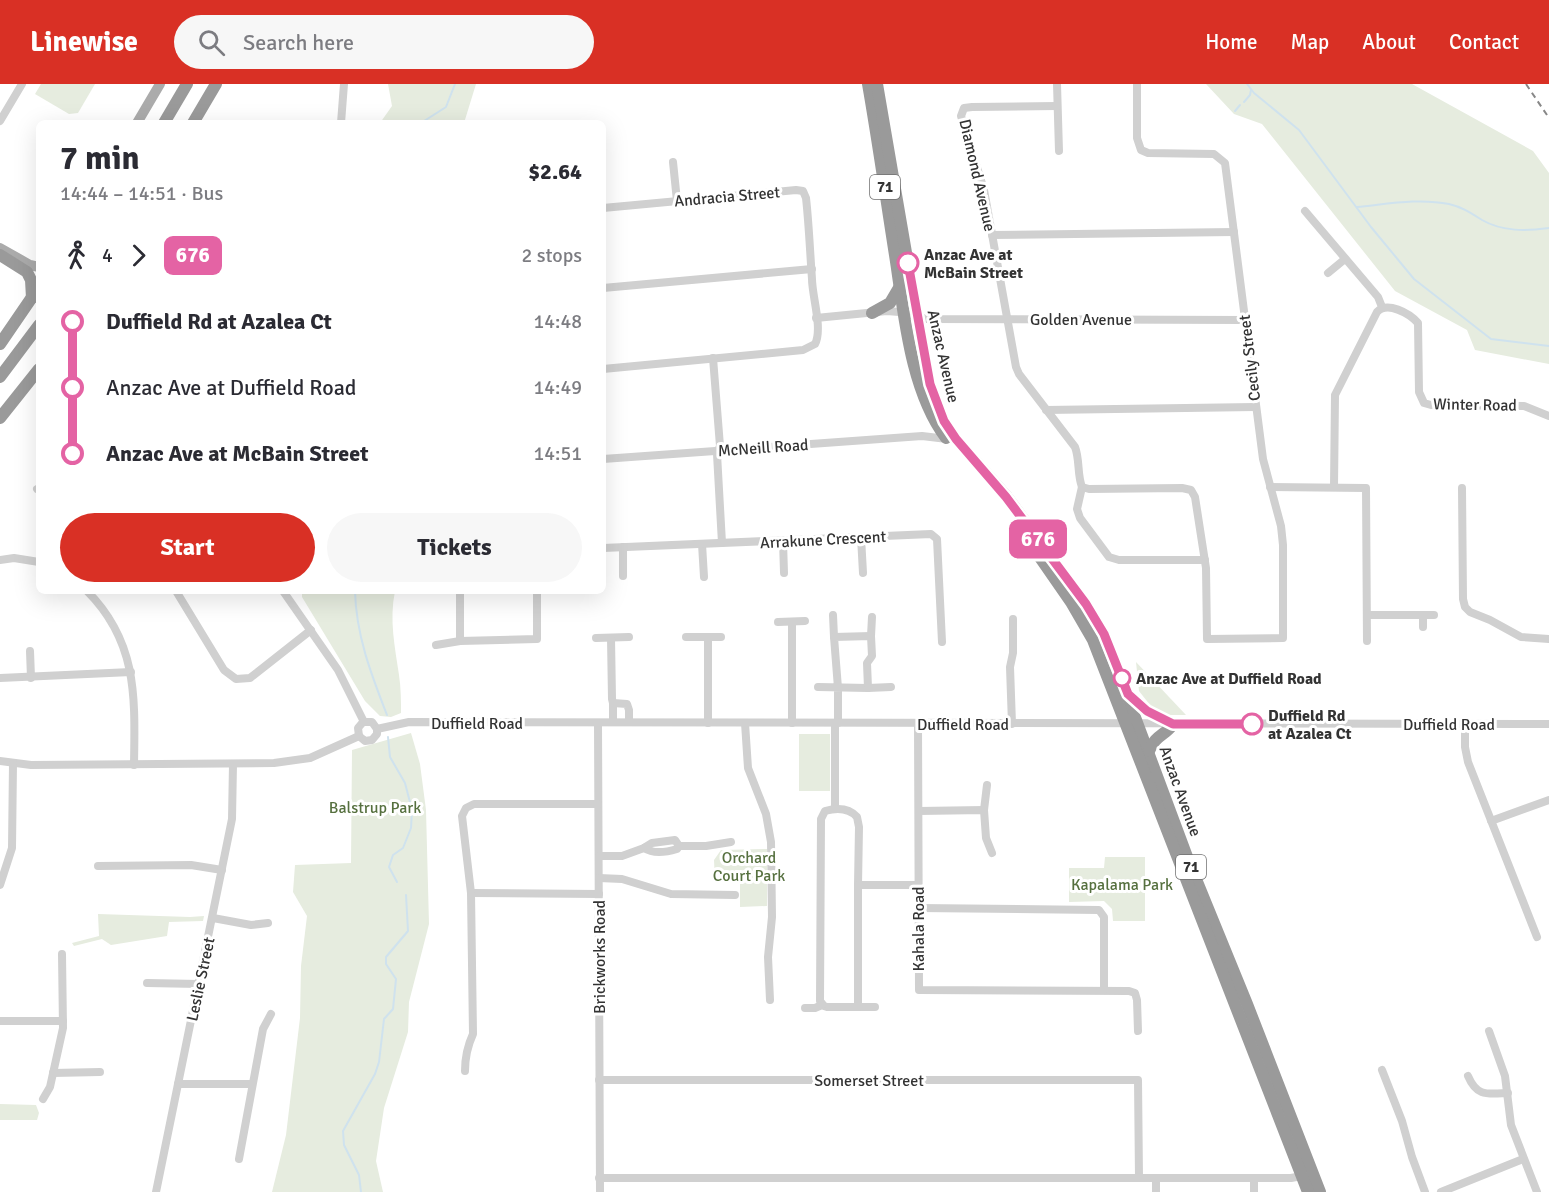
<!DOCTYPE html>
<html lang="en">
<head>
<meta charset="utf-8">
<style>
	:root { --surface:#fff; --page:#f7f7f7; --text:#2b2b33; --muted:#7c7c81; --accent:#d93025 }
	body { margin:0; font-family:Signika,sans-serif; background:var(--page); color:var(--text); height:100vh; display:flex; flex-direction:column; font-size:22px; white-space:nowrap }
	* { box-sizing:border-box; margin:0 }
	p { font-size:20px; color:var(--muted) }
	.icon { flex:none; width:33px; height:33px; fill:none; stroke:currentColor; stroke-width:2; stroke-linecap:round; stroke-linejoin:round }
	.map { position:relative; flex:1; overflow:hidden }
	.panel { position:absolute; left:36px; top:36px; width:570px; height:474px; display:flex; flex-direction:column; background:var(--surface); border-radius:9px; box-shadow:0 6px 24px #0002 }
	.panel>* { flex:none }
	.badge { padding:0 12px; border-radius:9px; font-size:21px; line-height:39px }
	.map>.badge { position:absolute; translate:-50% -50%; box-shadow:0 0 0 3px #fff }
	.legs { display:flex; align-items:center; gap:9px; height:66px; padding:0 24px; font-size:20px }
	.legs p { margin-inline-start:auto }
	.overview { display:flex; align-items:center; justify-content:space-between; height:102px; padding:0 24px }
	h1 { font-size:33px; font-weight:700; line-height:45px }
	.button { display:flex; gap:12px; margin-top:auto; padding:12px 24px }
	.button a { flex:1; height:69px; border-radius:36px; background:var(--accent); color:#fff; font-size:24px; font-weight:700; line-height:69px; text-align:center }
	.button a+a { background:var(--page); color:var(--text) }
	ul { padding:0 24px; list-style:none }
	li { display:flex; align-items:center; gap:21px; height:66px; font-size:22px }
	li i { display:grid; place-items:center; width:9px; height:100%; margin:0 8px; background:currentColor }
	li i::after { content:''; width:15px; height:15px; margin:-8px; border:4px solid; border-radius:50%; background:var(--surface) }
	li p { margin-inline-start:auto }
	li:first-child i { background:linear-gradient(#0000 50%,currentColor 0) }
	li:last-child i { background:linear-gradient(currentColor 50%,#0000 0) }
	header { display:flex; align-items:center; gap:36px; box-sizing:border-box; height:84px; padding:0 30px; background:var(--accent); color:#fff }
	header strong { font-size:28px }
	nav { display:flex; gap:33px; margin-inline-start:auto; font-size:21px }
	.search { width:420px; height:54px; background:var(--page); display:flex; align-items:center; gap:15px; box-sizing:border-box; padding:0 21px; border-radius:33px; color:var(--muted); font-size:22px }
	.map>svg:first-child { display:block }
</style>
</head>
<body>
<header>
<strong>Linewise</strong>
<div class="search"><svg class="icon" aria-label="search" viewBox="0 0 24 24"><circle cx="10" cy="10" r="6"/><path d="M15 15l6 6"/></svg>Search here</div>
<nav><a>Home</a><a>Map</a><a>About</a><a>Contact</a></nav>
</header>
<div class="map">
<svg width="1549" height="1108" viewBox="0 0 1549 1108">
	<rect width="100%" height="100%" fill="#fff"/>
	<g fill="#e6ecdf">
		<polygon points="41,0 95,0 78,29 69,30 35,10"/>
		<polygon points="388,0 476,0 464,39 380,39 392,22"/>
		<polygon points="1206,0 1412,0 1533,67 1549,89 1549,280 1475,266 1467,246 1395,207 1262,40 1234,30"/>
		<path d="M302 507H395C389 536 395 563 399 591 401 604 401 617 401 629L391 633 380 632 365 617 302 513Z"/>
		<polygon points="1136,578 1186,631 1163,631 1150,621 1139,607"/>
		<polygon points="411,649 420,680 426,726 429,840 409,918 408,948 384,1024 376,1077 383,1108 272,1108 286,1051 300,934 301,882 307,832 293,808 295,781 351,779 352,666"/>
		<rect x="799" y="650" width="31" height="57"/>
		<polygon points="767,765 767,822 740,823 740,798 715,798 714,776 721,766"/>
		<polygon points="1105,773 1145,773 1145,837 1113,837 1112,825 1104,817 1069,818 1069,784 1104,784"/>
		<polygon points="98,830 190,833 204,832 203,837 169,838 167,852 111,861 102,855 74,862 72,859 99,852"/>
		<polygon points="0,1020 36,1021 39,1029 37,1036 0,1036"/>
	</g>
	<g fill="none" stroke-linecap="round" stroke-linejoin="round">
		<g stroke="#cfe2ee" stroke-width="2">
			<polyline points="1247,0 1254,9 1299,46 1371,143 1414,195 1491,255 1549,262"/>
			<polyline points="1244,18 1250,11 1251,6"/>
			<polyline points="1235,27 1240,21"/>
			<polyline points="421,39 446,23 455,0"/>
			<path d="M1357 123C1388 120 1419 114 1449 120 1462 123 1471 129 1482 136 1503 148 1526 147 1549 144"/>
			<path d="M355 507C356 551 371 590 387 631"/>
			<polyline points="388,653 390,673 405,699 412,726 411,744 403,764 393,771 389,783 397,798"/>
			<polyline points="361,1108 359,1091 344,1061 343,1047 375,990 379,978 384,935 393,925 396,895 386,880 386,873 408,847 406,811"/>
		</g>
		<g stroke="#d0d0d0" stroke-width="8">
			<polyline points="1057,0 1059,67"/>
			<path d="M1057 22 972 23 964 24 961 32 984 106 1016 283 1019 290 1075 363C1080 376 1077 390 1082 403L1089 405 1182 404 1191 406 1195 413 1206 484 1207 555 1283 554V461L1281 442 1263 375 1225 79 1214 70 1148 69 1141 66 1137 54V0"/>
			<polyline points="0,37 22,0"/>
			<polyline points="341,39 344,0"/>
			<polyline points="673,78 677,117"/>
			<path d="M603 124 796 106 803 107 806 114C809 141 810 168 812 195 812 212 823 245 815 260L803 266 603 285"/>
			<polyline points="1305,127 1378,213 1382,223"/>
			<polyline points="992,151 1234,148"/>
			<polyline points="1328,189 1345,175"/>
			<polyline points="603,204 812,185"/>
			<polyline points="816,234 887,227 899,228 927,235 1245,236"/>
			<polyline points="713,274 720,362 717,370 722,459"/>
			<polyline points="1046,326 1255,323"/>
			<polyline points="603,375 922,352 947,355"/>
			<polyline points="1082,403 1077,425 1080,434 1109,473 1119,476 1205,476"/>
			<polyline points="1270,403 1366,404 1367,557"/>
			<path d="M1334 403 1335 311 1377 228C1387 217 1409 229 1418 239L1419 308 1424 319 1431 321 1524 322 1549 332"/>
			<polyline points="1462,404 1463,515 1465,523 1470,528 1490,536 1521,553 1549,555"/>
			<polyline points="37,405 39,404"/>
			<polyline points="861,453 863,489"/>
			<polyline points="783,457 784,489"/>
			<polyline points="702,460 704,493"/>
			<polyline points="623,463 623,492"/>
			<polyline points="603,464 931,450 937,455 942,558"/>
			<polyline points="0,476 14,474 39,478"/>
			<path d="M87 507C138 558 135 614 134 681"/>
			<polyline points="176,507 224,586 236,595 250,594 311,546"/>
			<polyline points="283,507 338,586 364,638"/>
			<polyline points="833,531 834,553"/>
			<polyline points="1367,531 1434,531"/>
			<polyline points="1423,531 1423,543"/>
			<polyline points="778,538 805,537"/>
			<polyline points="792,538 792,639"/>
			<polyline points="871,552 872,533"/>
			<polyline points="686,553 721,553"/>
			<polyline points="596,554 629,553"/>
			<polyline points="611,554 612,615 613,619 627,620 629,626 629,638"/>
			<polyline points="460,557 460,507"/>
			<polyline points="436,561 460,557 537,555 537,507"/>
			<polyline points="30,567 31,594"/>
			<polyline points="0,594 131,588"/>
			<polyline points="818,603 868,604 867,579 872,572 871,552 834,553 838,604 838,639"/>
			<polyline points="868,604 891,603"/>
			<polyline points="613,638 613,619"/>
			<polyline points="598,639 600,1108"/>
			<polyline points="708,639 708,553"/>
			<polyline points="745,639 748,684 766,730 771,758 772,833 768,873 770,916"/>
			<polyline points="918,640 919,906 1129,907 1135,909 1137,916 1138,947"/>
			<polyline points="1012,640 1010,583 1013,569 1013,535"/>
			<polyline points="1465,640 1465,663 1468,678 1537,853"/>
			<polyline points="377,645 409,638 1549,640"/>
			<polyline points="359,652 358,644 363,638 372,638 377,645"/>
			<polyline points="359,652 365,657 372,656 377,650 377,645"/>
			<polyline points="0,677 31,681 274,679 310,674 359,652"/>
			<polyline points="835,725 835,639"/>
			<polyline points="984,726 987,701"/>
			<polyline points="919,727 984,726 986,754 992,769"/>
			<polyline points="1491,737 1549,716"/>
			<path d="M644 764C653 770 667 768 677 765L679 762H706L731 758"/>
			<polyline points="599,772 622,772 644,764 652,759 675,756 679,762"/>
			<polyline points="98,782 191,781 222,786"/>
			<polyline points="599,794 622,795 671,810 735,811"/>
			<polyline points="0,801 12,764 13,679"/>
			<path d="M858 801 859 743 857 733C849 724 836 724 825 727L821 735 820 917 824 922 827 923H875"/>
			<polyline points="471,809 599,810"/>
			<polyline points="918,824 1099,826 1104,833 1104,905"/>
			<polyline points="213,834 251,841 268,839"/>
			<polyline points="147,899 199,900"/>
			<polyline points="858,923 858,801 918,801"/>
			<polyline points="805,924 815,924 822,921"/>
			<polyline points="0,937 63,937"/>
			<polyline points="1489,947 1505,992 1511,1041 1537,1108"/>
			<polyline points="1382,986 1402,1037 1412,1073 1425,1108"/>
			<path d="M465 987C465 973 467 963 473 950L471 809 462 732 466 724 474 720H598"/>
			<polyline points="53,989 100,988"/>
			<path d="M1468 992C1477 1013 1487 1010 1508 1009"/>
			<polyline points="599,996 1138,996 1139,1094"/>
			<polyline points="178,1000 252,1000"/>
			<polyline points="43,1015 50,1003 63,944 62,870"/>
			<polyline points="239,1075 263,945 271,930"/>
			<polyline points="599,1094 1291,1094 1302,1092"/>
			<polyline points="1156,1094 1156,1108"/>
			<polyline points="1254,1094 1254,1108"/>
			<polyline points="156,1108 232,735 233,680"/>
			<polyline points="1441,1108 1523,1075"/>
		</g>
		<g stroke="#ababab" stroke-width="10">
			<polyline points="137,39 160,0"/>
			<polyline points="0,164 30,181 39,183"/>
		</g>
		<g stroke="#9a9a9a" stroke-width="12">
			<path d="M868 0C878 57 886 114 895 171 904 229 910 306 946 354"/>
			<polyline points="877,0 914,215 930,300 936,319 944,337 956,355 1007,413 1086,520 1104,550 1189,778 1247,920 1320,1108"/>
			<polyline points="164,39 187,0"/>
			<polyline points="193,39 216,0"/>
			<polyline points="0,171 27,188 31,196 32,214"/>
			<polyline points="872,229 890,219 900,202"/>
			<polyline points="0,260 39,203"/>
			<polyline points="0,293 39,241"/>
			<polyline points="0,334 39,285"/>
			<polyline points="1028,456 1071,518 1093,556 1308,1108"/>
			<path d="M1129 611 1147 627 1173 640C1166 651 1155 651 1149 667"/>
		</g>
		<polyline stroke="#888" stroke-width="2" stroke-dasharray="6 4.5" stroke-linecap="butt" points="1526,0 1549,34"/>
	</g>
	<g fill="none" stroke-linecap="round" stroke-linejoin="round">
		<defs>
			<polyline id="line-1" points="908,179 930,300 944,337 956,355 1006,413 1086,520 1104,550 1128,610 1147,627 1173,640 1252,640"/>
		</defs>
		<use href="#line-1" stroke="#fff" stroke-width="14"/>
		<use href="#line-1" stroke="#e463a4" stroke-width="9"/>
	</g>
	<g fill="#fff" stroke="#e463a4" stroke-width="3">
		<circle cx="908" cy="179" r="10"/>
		<circle cx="1122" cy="594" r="8"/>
		<circle cx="1252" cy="640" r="10"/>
	</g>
	<g text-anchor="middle" stroke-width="6" stroke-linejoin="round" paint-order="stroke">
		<g fill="#fff" stroke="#707070" stroke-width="1.5">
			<rect x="870" y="91" width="30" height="24" rx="4.5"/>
			<rect x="1176" y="771" width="30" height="24" rx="4.5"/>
		</g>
		<g font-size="15" font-weight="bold" fill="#333">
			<text x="885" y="108">71</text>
			<text x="1191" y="788">71</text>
		</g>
		<g font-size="16" fill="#333" stroke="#fff">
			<text transform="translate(978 91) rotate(77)" y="6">Diamond Avenue</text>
			<text transform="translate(727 112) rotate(-5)" y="6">Andracia Street</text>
			<text x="1081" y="241">Golden Avenue</text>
			<text transform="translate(944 272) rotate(77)" y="6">Anzac Avenue</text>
			<text transform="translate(1249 274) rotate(-97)" y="6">Cecily Street</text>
			<text transform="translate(1475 320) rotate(1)" y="6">Winter Road</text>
			<text transform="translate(763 363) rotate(-4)" y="6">McNeill Road</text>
			<text transform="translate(823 455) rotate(-3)" y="6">Arrakune Crescent</text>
			<text x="477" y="645">Duffield Road</text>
			<text x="963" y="646">Duffield Road</text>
			<text x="1449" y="646">Duffield Road</text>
			<text transform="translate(1181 707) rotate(70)" y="6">Anzac Avenue</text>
			<text transform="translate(918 845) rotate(-90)" y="6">Kahala Road</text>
			<text transform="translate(599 873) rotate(-90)" y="6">Brickworks Road</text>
			<text transform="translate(200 895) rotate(-78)" y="6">Leslie Street</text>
			<text x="869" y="1002">Somerset Street</text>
		</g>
		<g font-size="16" font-weight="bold" fill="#333" stroke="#fff" text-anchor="start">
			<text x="924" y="176">Anzac Ave at<tspan x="924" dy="18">McBain Street</tspan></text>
			<text x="1136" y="600">Anzac Ave at Duffield Road</text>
			<text x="1268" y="637">Duffield Rd<tspan x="1268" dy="18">at Azalea Ct</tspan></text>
		</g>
		<g font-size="16" fill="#56703f" stroke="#fff">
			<text x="375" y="729">Balstrup Park</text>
			<text x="749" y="779">Orchard<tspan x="749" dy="18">Court Park</tspan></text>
			<text x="1122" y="806">Kapalama Park</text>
		</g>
	</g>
</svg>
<b class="badge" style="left:1038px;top:455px;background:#e463a4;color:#fff">676</b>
<section class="panel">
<div class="overview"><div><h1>7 min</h1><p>14:44 – 14:51 · Bus</p></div><b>$2.64</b></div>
<div class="legs"><svg class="icon" aria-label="walk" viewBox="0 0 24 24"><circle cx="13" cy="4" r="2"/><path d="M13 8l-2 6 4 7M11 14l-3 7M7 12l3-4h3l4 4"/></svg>4<svg class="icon" aria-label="forward" viewBox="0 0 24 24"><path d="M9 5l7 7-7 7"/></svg><b class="badge" style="background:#e463a4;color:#fff">676</b><p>2 stops</p></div>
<ul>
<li><i style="color:#e463a4"></i><b>Duffield Rd at Azalea Ct</b><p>14:48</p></li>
<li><i style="color:#e463a4"></i><span>Anzac Ave at Duffield Road</span><p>14:49</p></li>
<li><i style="color:#e463a4"></i><b>Anzac Ave at McBain Street</b><p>14:51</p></li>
</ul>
<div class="button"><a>Start</a><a>Tickets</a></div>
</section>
</div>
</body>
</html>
